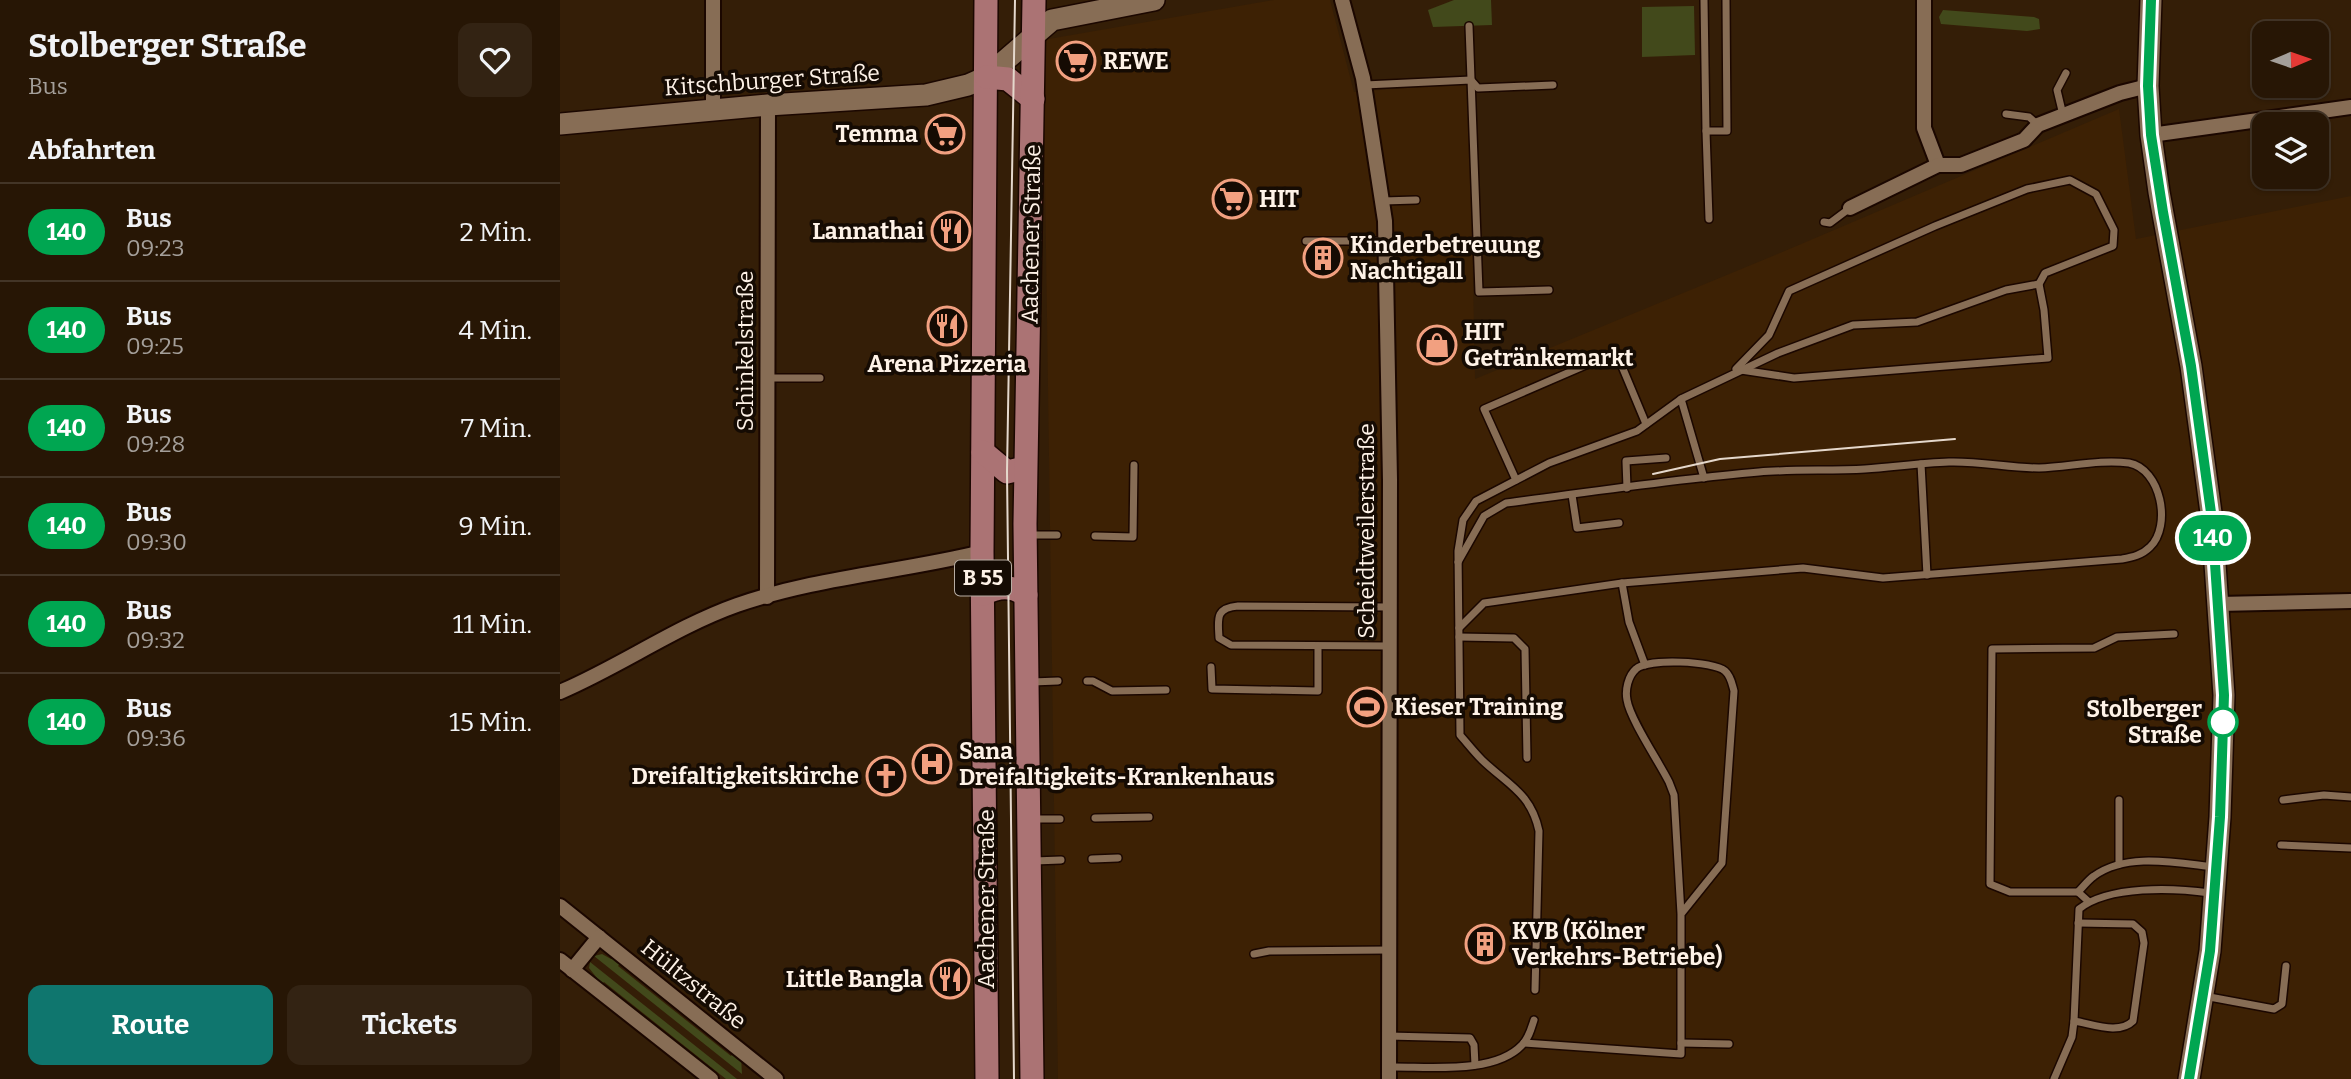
<!DOCTYPE html>
<html lang="de">
<head>
<meta charset="utf-8">
<style>
	:root { --surface:#271605; --page:#332313; --text:#f1f3f6; --muted:#a49f9a; --line:#433527; --accent:#0f766e }
	body { margin:0; font-family:Bitter,serif; background:var(--page); color:var(--text); height:100vh; display:flex; flex-direction:column; font-size:26px; white-space:nowrap }
	* { box-sizing:border-box; margin:0 }
	p { font-size:23px; color:var(--muted) }
	.icon { flex:none; width:38px; height:38px; fill:none; stroke:currentColor; stroke-width:2; stroke-linecap:round; stroke-linejoin:round }
	.map { position:relative; flex:1; overflow:hidden }
	.details { display:flex; flex-direction:column; background:var(--surface); width:560px }
	.details>* { flex:none }
	.badge { padding:0 14px; border-radius:23px; font-size:24px; line-height:46px }
	.needle { width:46px; rotate:88deg }
	.buttons { position:absolute; left:1692px; top:21px; display:grid; gap:14px }
	.buttons a { display:grid; place-items:center; width:77px; height:77px; border-radius:14px; background:var(--surface); box-shadow:0 2px 5px #0004,0 0 0 2px var(--line); font-size:35px }
	.map>.badge { position:absolute; translate:-50% -50%; box-shadow:0 0 0 4px #fff }
	h2 { padding:0 28px; font-size:26px; line-height:63px }
	.round { display:grid; place-items:center; flex:none; width:74px; height:74px; border-radius:14px; background:var(--page) }
	.summary { display:flex; align-items:center; justify-content:space-between; height:119px; padding:0 28px }
	h1 { font-size:33px; font-weight:700; line-height:52px }
	.action { display:flex; gap:14px; margin-top:auto; padding:14px 28px }
	.action a { flex:1; height:80px; border-radius:14px; background:var(--accent); color:#fff; font-size:28px; font-weight:700; line-height:80px; text-align:center }
	.action a+a { background:var(--page); color:var(--text) }
	ul { padding:0; list-style:none }
	li { display:flex; align-items:center; gap:21px; height:98px; padding:0 28px; border-top:2px solid var(--line) }
	li div { flex:1 }
	li b { display:block; font-size:26px }
	li em { font-style:normal }
	li .badge { min-width:77px; font-weight:700; text-align:center }
	main { display:flex; flex:1; min-height:0 }
	.map>svg:first-child { display:block }
</style>
</head>
<body>
<main>
<section class="details">
<div class="summary"><div><h1>Stolberger Straße</h1><p>Bus</p></div><a class="round"><svg class="icon" aria-label="heart" viewBox="0 0 24 24"><path d="M12 20l-8-8c-3-5 5-10 8-4 3-6 11-1 8 4z"/></svg></a></div>
<h2>Abfahrten</h2>
<ul>
<li><span class="badge" style="background:#00a651;color:#fff">140</span><div><b>Bus</b><p>09:23</p></div><em>2 Min.</em></li>
<li><span class="badge" style="background:#00a651;color:#fff">140</span><div><b>Bus</b><p>09:25</p></div><em>4 Min.</em></li>
<li><span class="badge" style="background:#00a651;color:#fff">140</span><div><b>Bus</b><p>09:28</p></div><em>7 Min.</em></li>
<li><span class="badge" style="background:#00a651;color:#fff">140</span><div><b>Bus</b><p>09:30</p></div><em>9 Min.</em></li>
<li><span class="badge" style="background:#00a651;color:#fff">140</span><div><b>Bus</b><p>09:32</p></div><em>11 Min.</em></li>
<li><span class="badge" style="background:#00a651;color:#fff">140</span><div><b>Bus</b><p>09:36</p></div><em>15 Min.</em></li>
</ul>
<div class="action"><a>Route</a><a>Tickets</a></div>
</section>
<div class="map">
<svg width="1791" height="1079" viewBox="0 0 1791 1079">
	<rect width="100%" height="100%" fill="#341e07"/>
	<polygon fill="#3d2104" points="714,0 770,0 794,92 909,83 915,379 1220,253 1559,109 1576,239 1791,196 1791,1079 498,1079 483,40"/>
	<g fill="#42491b">
		<polygon points="894,0 931,0 932,25 873,27 868,10"/>
		<polygon points="1134,6 1135,55 1082,57 1082,7"/>
		<polygon points="1383,10 1474,17 1479,19 1480,29 1467,31 1381,24 1379,17"/>
		<polygon points="42,954 51,959 56,958 61,962 58,966 171,1056 174,1052 181,1057 182,1074 34,956"/>
		<polygon points="30,962 177,1079 166,1079 44,982 41,985 36,981 37,978 29,968"/>
	</g>
	<g fill="none" stroke-linecap="round" stroke-linejoin="round">
		<defs>
			<g id="lane">
				<polyline points="1144,0 1146,131"/>
				<polyline points="909,26 919,292 989,290"/>
				<polyline points="805,85 911,80 918,88 993,85"/>
				<polyline points="1446,114 1469,117 1478,125"/>
				<polyline points="1503,115 1497,90 1506,73"/>
				<polyline points="823,201 856,200"/>
				<polyline points="1149,219 1146,131 1167,131 1166,0"/>
				<polyline points="1264,222 1270,223 1290,208"/>
				<polyline points="746,241 825,241"/>
				<polyline points="1176,369 1209,335 1229,291 1375,226 1467,189 1510,180 1536,194 1554,230 1553,246 1485,273 1479,284 1484,310 1488,358 1234,378 1181,370"/>
				<polyline points="208,378 260,378"/>
				<polyline points="1121,399 1144,478"/>
				<polyline points="1361,464 1367,575"/>
				<polyline points="956,480 924,409 1056,352 1086,424"/>
				<polyline points="1067,488 1066,461 1106,458"/>
				<polyline points="1012,495 1017,528 1059,523"/>
				<polyline points="469,535 497,535"/>
				<polyline points="535,536 573,537 574,465"/>
				<path d="M898 562 924 516 946 503C1030 492 1115 479 1199 472 1234 469 1270 471 1305 469 1333 467 1361 463 1389 462 1420 461 1449 468 1479 468 1509 467 1540 459 1569 463 1601 469 1612 526 1590 547 1582 555 1573 557 1562 559L1323 578 1243 568 1062 583 924 603 899 628"/>
				<polyline points="1062,583 1069,622 1085,665"/>
				<polyline points="899,637 954,638 965,649 967,758"/>
				<path d="M829 646 671 645 659 638C658 619 655 608 678 606L829 607"/>
				<polyline points="651,667 652,689 758,691 758,646"/>
				<polyline points="527,681 533,681 552,691 606,690"/>
				<polyline points="472,682 498,681"/>
				<polyline points="1559,800 1559,864"/>
				<polyline points="1723,800 1764,795 1791,797"/>
				<polyline points="535,818 589,817"/>
				<polyline points="473,819 500,819"/>
				<polyline points="1721,845 1791,848"/>
				<polyline points="532,859 558,858"/>
				<polyline points="474,861 501,860"/>
				<path d="M1518 892C1523 887 1528 880 1534 876 1567 852 1617 863 1655 867"/>
				<polyline points="1528,901 1518,892 1450,892 1430,884 1432,649 1534,648 1557,637 1614,634"/>
				<polyline points="694,954 709,951 829,950"/>
				<path d="M975 990 979 831C971 793 948 785 922 760 914 752 907 743 900 735L898 551 903 520 916 501 989 463 1077 431 1121 399 1218 353 1293 325 1357 322 1446 290 1479 284"/>
				<polyline points="1644,996 1714,1009 1722,1004 1726,966"/>
				<path d="M1514 1021C1533 1024 1559 1035 1573 1021L1584 943 1582 932 1573 924 1518 923"/>
				<polyline points="828,1036 910,1038 914,1045 915,1065"/>
				<path d="M964 1043 1121 1054V914L1162 863 1174 691C1172 684 1171 676 1165 671 1153 661 1088 658 1076 669 1068 676 1065 690 1067 700 1070 719 1099 762 1109 782L1114 795 1121 914"/>
				<polyline points="1121,1043 1169,1044"/>
				<path d="M828 1067C867 1066 934 1075 962 1045 969 1038 971 1029 974 1020"/>
				<path d="M1494 1079 1512 1037 1514 1021 1519 909C1549 885 1614 888 1650 893"/>
			</g>
			<g id="street">
				<polyline points="153,0 153,110"/>
				<polyline points="782,0 803,78 825,221 830,480 829,1079"/>
				<polyline points="1364,0 1364,128 1378,165"/>
				<polyline points="1591,135 1791,107"/>
				<polyline points="1290,208 1378,165 1401,165 1464,140 1478,125 1560,93 1588,86"/>
				<polyline points="207,597 208,105"/>
				<polyline points="1658,604 1791,601"/>
				<path d="M0 692C61 666 115 627 177 605 257 577 341 572 422 552"/>
				<polyline points="0,906 216,1079"/>
				<polyline points="0,960 151,1079"/>
				<polyline points="12,970 39,937"/>
			</g>
			<g id="secondary">
				<polyline points="1591,0 1588,86 1591,135 1599,192 1631,366 1652,520 1664,695 1660,817 1650,951 1629,1079"/>
				<polyline points="0,124 208,105 366,95 408,85 426,77 492,20 594,0"/>
			</g>
			<g id="primary">
				<polyline points="426,0 422,552 427,1079"/>
				<polyline points="426,77 448,79 473,99"/>
				<polyline points="423,452 447,472 465,468"/>
				<path d="M423 594C439 586 451 585 466 595"/>
				<polyline points="472,1079 465,524 474,0"/>
			</g>
		</defs>
		<use href="#lane" stroke="#1b0700" stroke-width="10"/>
		<use href="#street" stroke="#1b0700" stroke-width="18"/>
		<use href="#secondary" stroke="#1b0700" stroke-width="24"/>
		<use href="#primary" stroke="#1b0700" stroke-width="26"/>
		<use href="#lane" stroke="#876d55" stroke-width="7"/>
		<use href="#street" stroke="#876d55" stroke-width="14"/>
		<use href="#secondary" stroke="#876d55" stroke-width="21"/>
		<use href="#primary" stroke="#ab7374" stroke-width="23"/>
		<g stroke="#e5d8cc" stroke-width="2">
			<polyline points="1093,474 1160,459 1395,439"/>
			<polyline points="454,1079 447,472 455,0"/>
		</g>
	</g>
	<g fill="none" stroke-linecap="round" stroke-linejoin="round">
		<defs>
			<polyline id="line" points="1591,0 1588,86 1591,135 1603,212 1631,366 1652,520 1664,695 1660,817 1650,951 1629,1079"/>
		</defs>
		<use href="#line" stroke="#fff" stroke-width="16"/>
		<use href="#line" stroke="#00a651" stroke-width="10"/>
	</g>
	<defs>
		<symbol id="supermarket-ring" viewBox="-11 -11 22 22"><circle r="9.5" fill="#150b03" stroke="#f2a080" stroke-width="1.5"/><path d="M-6-5.5h2.5l.6 2H6L4.5 2H-2.5L-4.4-4H-6ZM-1.5 3.2a1.3 1.3 0 1 0 .1 0ZM3 3.2a1.3 1.3 0 1 0 .1 0Z" fill="#f2a080"/></symbol>
		<symbol id="restaurant-ring" viewBox="-11 -11 22 22"><circle r="9.5" fill="#150b03" stroke="#f2a080" stroke-width="1.5"/><path d="M-5-6h1v4h1v-4h1v4h1v-4h1v5L-1.5 .5V6h-2V.5L-5-1ZM5-6V6H3V1.5H1.5Q1.5-4 5-6Z" fill="#f2a080"/></symbol>
		<symbol id="building-ring" viewBox="-11 -11 22 22"><circle r="9.5" fill="#150b03" stroke="#f2a080" stroke-width="1.5"/><path d="M-4-6H4V6H1V3H-1V6H-4ZM-2.5-4.3h1.7v1.8h-1.7ZM.8-4.3h1.7v1.8H.8ZM-2.5-1h1.7V.8h-1.7ZM.8-1h1.7V.8H.8Z" fill="#f2a080"/></symbol>
		<symbol id="shop-ring" viewBox="-11 -11 22 22"><circle r="9.5" fill="#150b03" stroke="#f2a080" stroke-width="1.5"/><path d="M-5-2.5h2.3a2.7 3.5 0 0 1 5.4 0H5L5.5 6h-11ZM-1.5-2.5h3a1.5 2.3 0 0 0-3 0Z" fill="#f2a080"/></symbol>
		<symbol id="stadium-ring" viewBox="-11 -11 22 22"><circle r="9.5" fill="#150b03" stroke="#f2a080" stroke-width="1.5"/><path d="M0-5a6.5 5 0 1 0 0 10a6.5 5 0 1 0 0-10ZM-3.5-1.8h7v3.6h-7Z" fill="#f2a080"/></symbol>
		<symbol id="hospital-ring" viewBox="-11 -11 22 22"><circle r="9.5" fill="#150b03" stroke="#f2a080" stroke-width="1.5"/><path d="M-5-5h3v3.5h4V-5h3V5h-3V1.5h-4V5h-3Z" fill="#f2a080"/></symbol>
		<symbol id="church-ring" viewBox="-11 -11 22 22"><circle r="9.5" fill="#150b03" stroke="#f2a080" stroke-width="1.5"/><path d="M-1.2-6h2.4v3.5h3.3v2.4h-3.3V6h-2.4V-.1h-3.3v-2.4h3.3Z" fill="#f2a080"/></symbol>
	</defs>
	<g fill-rule="evenodd">
		<use href="#supermarket-ring" x="494" y="39" width="44" height="44"/>
		<use href="#supermarket-ring" x="363" y="112" width="44" height="44"/>
		<use href="#supermarket-ring" x="650" y="177" width="44" height="44"/>
		<use href="#restaurant-ring" x="369" y="209" width="44" height="44"/>
		<use href="#building-ring" x="741" y="236" width="44" height="44"/>
		<use href="#restaurant-ring" x="365" y="304" width="44" height="44"/>
		<use href="#shop-ring" x="855" y="323" width="44" height="44"/>
		<use href="#stadium-ring" x="785" y="685" width="44" height="44"/>
		<use href="#hospital-ring" x="350" y="742" width="44" height="44"/>
		<use href="#church-ring" x="304" y="754" width="44" height="44"/>
		<use href="#building-ring" x="903" y="922" width="44" height="44"/>
		<use href="#restaurant-ring" x="368" y="957" width="44" height="44"/>
	</g>
	<circle fill="#fff" stroke="#00a651" stroke-width="3.5" cx="1663" cy="722" r="14"/>
	<g text-anchor="middle" stroke-width="7" stroke-linejoin="round" paint-order="stroke">
		<rect fill="#150b03" stroke="#b8ada3" stroke-width="2" x="395" y="560.5" width="56" height="35" rx="5"/>
		<g font-size="21" font-weight="bold" fill="#fef2e7">
			<text x="423" y="585">B 55</text>
		</g>
		<g font-size="23" font-weight="bold" fill="#fef2e7" stroke="#150b03" text-anchor="start">
			<text x="543" y="69">REWE</text>
			<text x="358" y="142" text-anchor="end">Temma</text>
			<text x="699" y="207">HIT</text>
			<text x="364" y="239" text-anchor="end">Lannathai</text>
			<text x="790" y="253">Kinderbetreuung<tspan x="790" dy="26">Nachtigall</tspan></text>
			<text x="904" y="340">HIT<tspan x="904" dy="26">Getränkemarkt</tspan></text>
			<text x="387" y="372" text-anchor="middle">Arena Pizzeria</text>
			<text x="834" y="715">Kieser Training</text>
			<text x="399" y="759">Sana<tspan x="399" dy="26">Dreifaltigkeits-Krankenhaus</tspan></text>
			<text x="299" y="784" text-anchor="end">Dreifaltigkeitskirche</text>
			<text x="952" y="939">KVB (Kölner<tspan x="952" dy="26">Verkehrs-Betriebe)</tspan></text>
			<text x="363" y="987" text-anchor="end">Little Bangla</text>
		</g>
		<g font-size="23" fill="#fef2e7" stroke="#150b03">
			<text transform="translate(212 80) rotate(-4)" y="8">Kitschburger Straße</text>
			<text transform="translate(471 234) rotate(-89)" y="8">Aachener Straße</text>
			<text transform="translate(185 351) rotate(-90)" y="8">Schinkelstraße</text>
			<text transform="translate(806 531) rotate(-90)" y="8">Scheidtweilerstraße</text>
			<text transform="translate(426 899) rotate(-90)" y="8">Aachener Straße</text>
			<text transform="translate(134 984) rotate(39)" y="8">Hültzstraße</text>
		</g>
		<g font-size="23" font-weight="bold" fill="#fef2e7" stroke="#150b03" text-anchor="end">
			<text x="1642" y="717">Stolberger<tspan x="1642" dy="26">Straße</tspan></text>
		</g>
	</g>
</svg>
<div class="buttons">
<a><svg class="needle" viewBox="-14 -14 28 28"><path d="M0-13l5 13h-10z" fill="#e53935"/><path d="M0 13l5-13h-10z" fill="#a49f9a"/></svg></a>
<a><svg class="icon" aria-label="layers" viewBox="0 0 24 24"><path d="M12 4l9 5-9 5-9-5zM3 14l9 5 9-5"/></svg></a>
</div>
<b class="badge" style="left:1653px;top:538px;background:#00a651;color:#fff">140</b>
</div>
</main>
</body>
</html>
